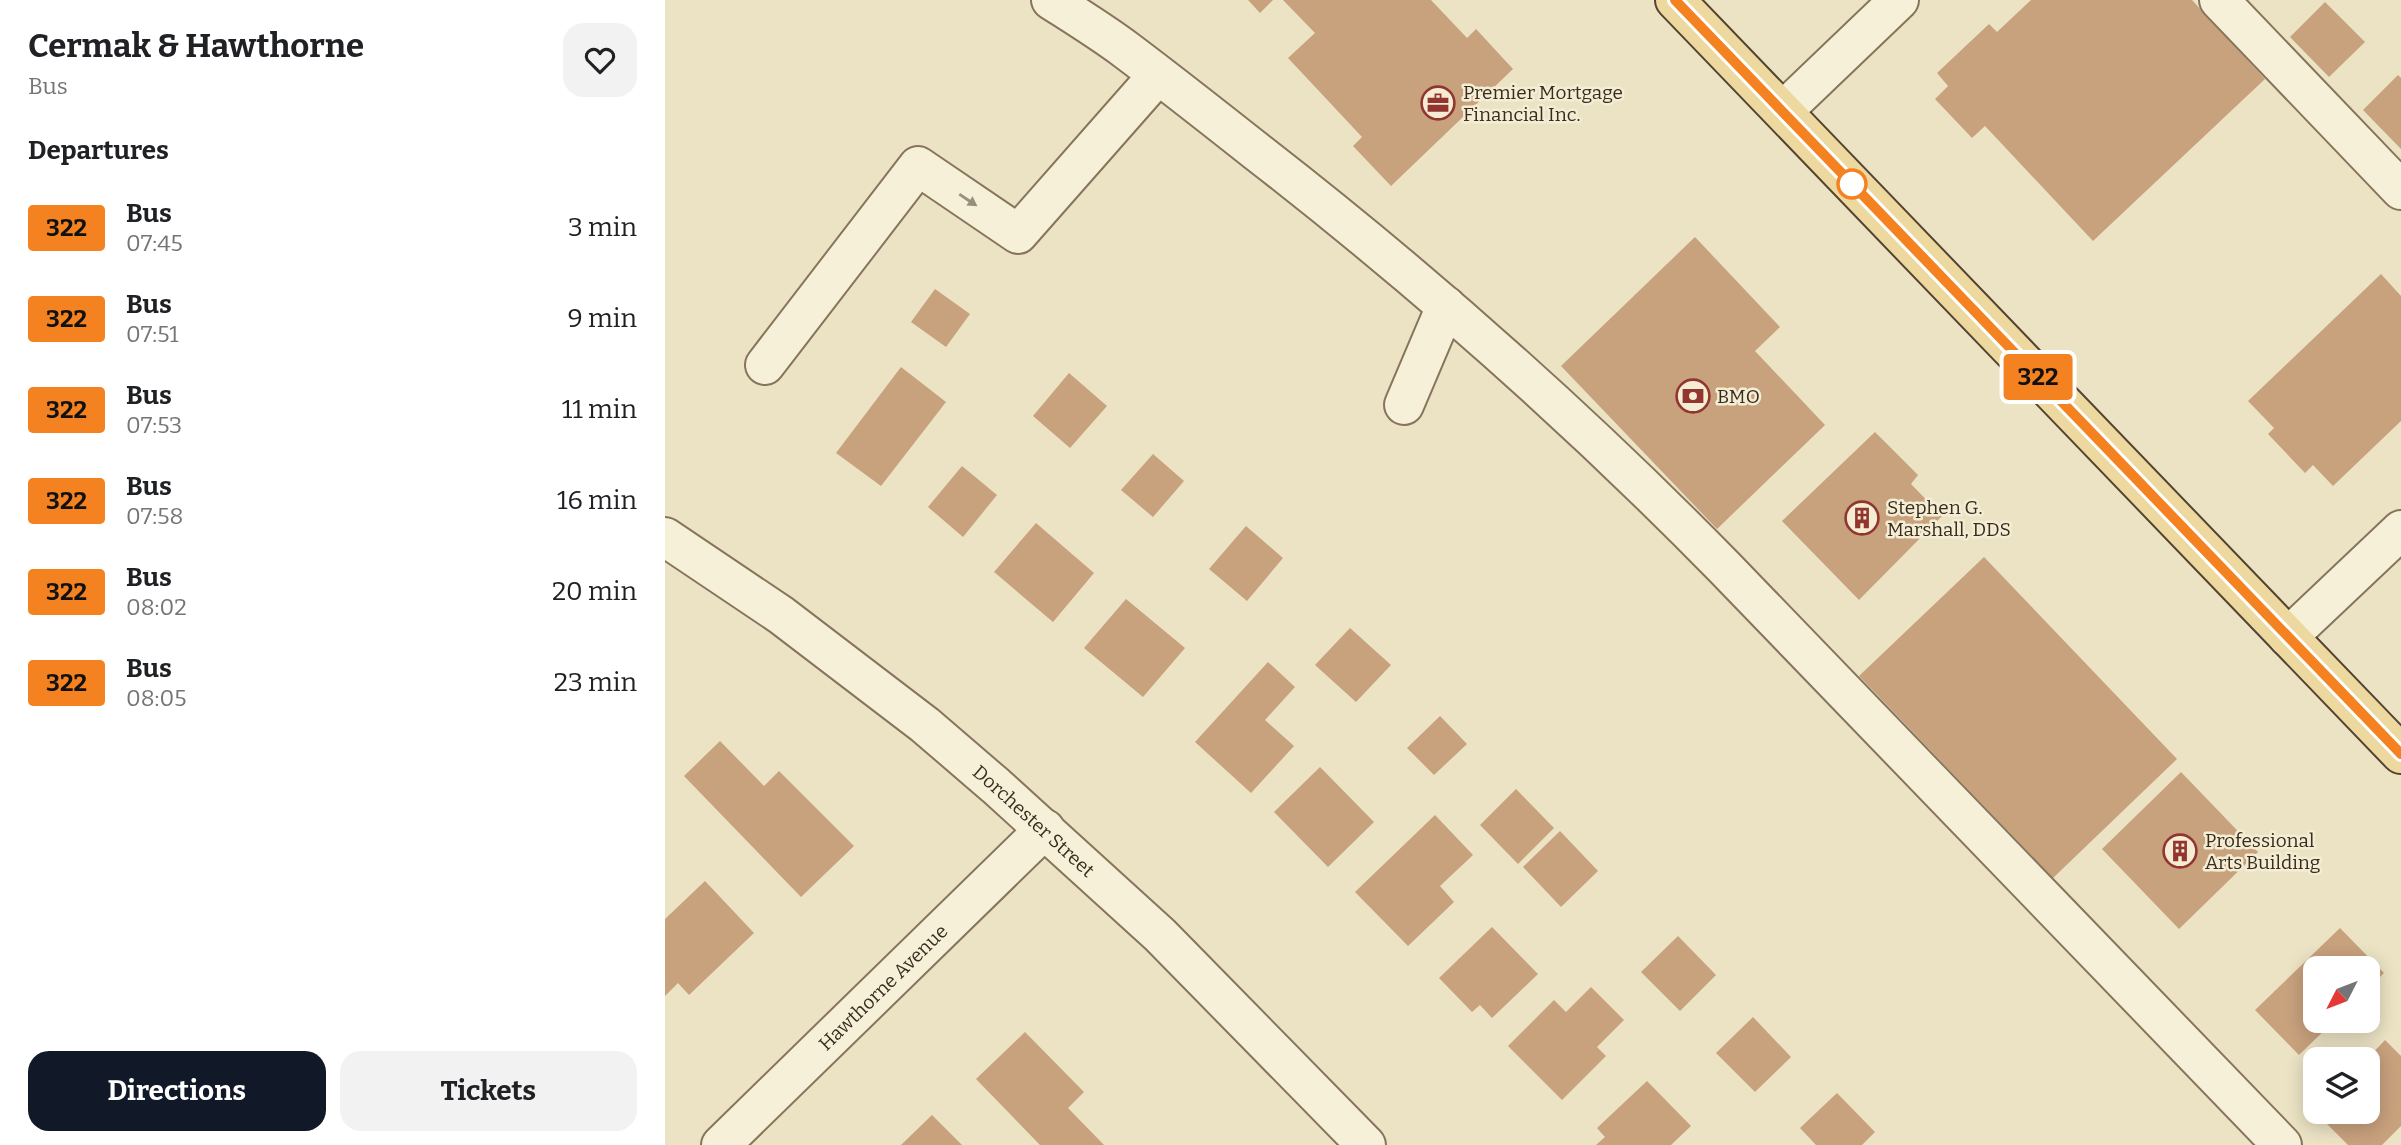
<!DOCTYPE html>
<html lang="en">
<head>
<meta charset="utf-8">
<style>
	:root { --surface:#fff; --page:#f2f2f2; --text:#202124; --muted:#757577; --accent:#111827 }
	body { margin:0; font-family:Bitter,serif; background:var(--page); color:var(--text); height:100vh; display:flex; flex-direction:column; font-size:26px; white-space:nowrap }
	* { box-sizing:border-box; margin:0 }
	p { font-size:23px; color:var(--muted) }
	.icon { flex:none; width:38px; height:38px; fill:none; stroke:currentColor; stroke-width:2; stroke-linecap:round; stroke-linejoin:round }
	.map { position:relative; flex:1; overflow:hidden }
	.side { display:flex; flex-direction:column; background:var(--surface); width:665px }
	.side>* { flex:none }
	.badge { padding:0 14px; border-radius:5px; font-size:24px; line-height:46px }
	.needle { width:46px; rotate:228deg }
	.tools { position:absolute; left:1638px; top:956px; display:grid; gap:14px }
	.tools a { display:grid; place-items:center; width:77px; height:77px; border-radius:14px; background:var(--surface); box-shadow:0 4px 18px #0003; font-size:35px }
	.map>.badge { position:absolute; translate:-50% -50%; box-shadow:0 0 0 4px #fff }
	h2 { padding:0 28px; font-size:26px; line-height:63px }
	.round { display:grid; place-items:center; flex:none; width:74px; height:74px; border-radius:21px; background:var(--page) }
	.headline { display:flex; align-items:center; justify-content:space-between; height:119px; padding:0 28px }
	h1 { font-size:33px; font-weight:700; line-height:52px }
	.cta { display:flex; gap:14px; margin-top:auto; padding:14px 28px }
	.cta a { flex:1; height:80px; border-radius:21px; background:var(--accent); color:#fff; font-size:28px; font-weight:700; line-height:80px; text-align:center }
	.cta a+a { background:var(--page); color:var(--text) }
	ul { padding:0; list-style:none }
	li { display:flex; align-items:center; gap:21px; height:91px; padding:0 28px }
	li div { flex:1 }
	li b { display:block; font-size:26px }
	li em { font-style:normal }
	li .badge { min-width:77px; font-weight:700; text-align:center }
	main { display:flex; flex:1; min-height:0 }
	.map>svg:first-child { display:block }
</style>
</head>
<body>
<main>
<section class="side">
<div class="headline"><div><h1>Cermak &amp; Hawthorne</h1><p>Bus</p></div><a class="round"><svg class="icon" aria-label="heart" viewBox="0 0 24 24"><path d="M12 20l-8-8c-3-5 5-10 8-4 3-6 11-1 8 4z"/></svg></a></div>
<h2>Departures</h2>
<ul>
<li><span class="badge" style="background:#f58220;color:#111">322</span><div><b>Bus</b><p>07:45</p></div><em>3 min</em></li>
<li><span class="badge" style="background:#f58220;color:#111">322</span><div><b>Bus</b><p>07:51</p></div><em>9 min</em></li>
<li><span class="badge" style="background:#f58220;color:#111">322</span><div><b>Bus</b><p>07:53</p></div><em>11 min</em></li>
<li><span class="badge" style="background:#f58220;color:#111">322</span><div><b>Bus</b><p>07:58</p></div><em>16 min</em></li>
<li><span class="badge" style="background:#f58220;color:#111">322</span><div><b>Bus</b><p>08:02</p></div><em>20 min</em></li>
<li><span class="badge" style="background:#f58220;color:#111">322</span><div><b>Bus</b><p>08:05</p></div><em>23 min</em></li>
</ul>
<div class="cta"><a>Directions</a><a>Tickets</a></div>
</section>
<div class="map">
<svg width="1736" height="1145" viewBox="0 0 1736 1145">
	<rect width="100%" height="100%" fill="#ece3c5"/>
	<g fill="#c8a17d">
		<polygon points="583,0 608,0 595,13"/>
		<polygon points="618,0 766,0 802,38 811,29 848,69 726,186 688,146 697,137 623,58 650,33"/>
		<polygon points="1366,0 1527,0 1600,79 1428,241 1320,126 1307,138 1270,99 1283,86 1272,73 1324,24 1332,32"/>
		<polygon points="1660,2 1700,42 1664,77 1625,37"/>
		<polygon points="1733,75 1736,78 1736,149 1698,110"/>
		<polygon points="1030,237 1115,327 1090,351 1160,425 1052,529 896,366"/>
		<polygon points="1716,274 1736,296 1736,421 1668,486 1648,465 1640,473 1603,434 1609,428 1583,401"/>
		<polygon points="270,289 305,314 281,347 246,322"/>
		<polygon points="236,367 281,402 216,486 171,453"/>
		<polygon points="404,373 442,406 405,448 368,416"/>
		<polygon points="1210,432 1253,475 1246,484 1277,516 1194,600 1117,521"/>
		<polygon points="488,454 519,481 488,517 456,490"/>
		<polygon points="297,466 332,495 298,537 263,507"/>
		<polygon points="371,523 429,573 388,622 329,572"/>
		<polygon points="581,526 618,558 582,601 544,569"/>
		<polygon points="1319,557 1512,759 1388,878 1194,676"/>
		<polygon points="461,599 520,648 478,697 419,648"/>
		<polygon points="685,628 726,665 691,702 650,665"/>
		<polygon points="603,662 630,687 600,720 629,746 586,793 530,742"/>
		<polygon points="775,716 802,744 769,775 742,748"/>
		<polygon points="55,741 99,786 114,771 189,846 136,897 19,776"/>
		<polygon points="655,767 709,822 663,867 609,812"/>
		<polygon points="1516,772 1593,852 1514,929 1437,849"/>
		<polygon points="851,789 889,828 853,864 815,825"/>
		<polygon points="770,815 808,855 775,886 789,902 743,946 690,892"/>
		<polygon points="895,831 933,871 896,907 858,867"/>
		<polygon points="40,881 89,933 24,995 13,983 0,996 0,919"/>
		<polygon points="827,927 873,974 827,1018 815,1005 807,1012 774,978"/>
		<polygon points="1675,928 1719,973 1703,989 1703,968 1650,968 1650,1020 1670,1020 1634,1055 1590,1010"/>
		<polygon points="1013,936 1051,975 1015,1011 976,972"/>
		<polygon points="926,987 959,1020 932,1047 941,1056 897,1100 843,1046 889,1000 901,1012"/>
		<polygon points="1088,1017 1126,1057 1090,1092 1051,1053"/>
		<polygon points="360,1032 419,1092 403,1108 439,1145 375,1145 311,1079"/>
		<polygon points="1720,1040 1736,1056 1736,1126 1717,1145 1683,1145 1649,1111 1703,1111 1703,1058"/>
		<polygon points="982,1081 1026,1126 1006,1145 931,1145 940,1137 932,1128"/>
		<polygon points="1172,1093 1210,1132 1197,1145 1151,1145 1135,1128"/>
		<polygon points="267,1115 297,1145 236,1145"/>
	</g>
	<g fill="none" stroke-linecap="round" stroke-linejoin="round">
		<defs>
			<g id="minor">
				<path d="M386 0C411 16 437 32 461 50 505 83 548 117 591 151 756 279 913 418 1059 567L1617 1145"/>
				<polyline points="1554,0 1736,190"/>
				<polyline points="1118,111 1234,0"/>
				<polyline points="100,365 253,166 353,234 493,75"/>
				<polyline points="739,405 781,306"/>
				<path id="s1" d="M0 537 116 615 260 725 331 786 495 935 701 1145"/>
				<polyline points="1623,637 1736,530"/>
				<path id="s2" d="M56 1145 380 829"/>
			</g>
			<polyline id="major" points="1010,0 1736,754"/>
		</defs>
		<use href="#minor" stroke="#86755c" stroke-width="42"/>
		<use href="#major" stroke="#544330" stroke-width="42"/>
		<use href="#minor" stroke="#f7f0d8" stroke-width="38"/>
		<use href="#major" stroke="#edd99f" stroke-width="38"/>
	</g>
	<defs><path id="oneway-solid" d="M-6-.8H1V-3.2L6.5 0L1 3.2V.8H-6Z" transform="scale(1.75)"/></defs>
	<use fill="#978e7c" href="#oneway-solid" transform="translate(303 200) rotate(34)"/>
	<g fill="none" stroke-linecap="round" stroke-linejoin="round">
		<defs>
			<polyline id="line" points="1010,0 1736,754"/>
		</defs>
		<use href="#line" stroke="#fff" stroke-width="16"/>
		<use href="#line" stroke="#f58220" stroke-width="10"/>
	</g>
	<defs>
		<symbol id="office-ring" viewBox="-11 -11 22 22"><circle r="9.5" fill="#f4edd4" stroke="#92352f" stroke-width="1.5"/><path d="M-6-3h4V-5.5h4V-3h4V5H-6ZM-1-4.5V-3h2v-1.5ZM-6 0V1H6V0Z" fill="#92352f"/></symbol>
		<symbol id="bank-ring" viewBox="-11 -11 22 22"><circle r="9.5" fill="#f4edd4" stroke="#92352f" stroke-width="1.5"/><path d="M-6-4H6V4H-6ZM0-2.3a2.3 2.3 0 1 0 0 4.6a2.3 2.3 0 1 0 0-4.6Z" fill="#92352f"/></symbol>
		<symbol id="building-ring" viewBox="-11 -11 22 22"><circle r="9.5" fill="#f4edd4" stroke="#92352f" stroke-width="1.5"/><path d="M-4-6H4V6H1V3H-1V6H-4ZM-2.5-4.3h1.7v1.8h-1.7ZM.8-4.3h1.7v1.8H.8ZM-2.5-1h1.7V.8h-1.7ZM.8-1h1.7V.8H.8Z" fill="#92352f"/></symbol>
	</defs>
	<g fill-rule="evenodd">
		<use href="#office-ring" x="754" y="84" width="38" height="38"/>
		<use href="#bank-ring" x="1009" y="377" width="38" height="38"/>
		<use href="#building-ring" x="1178" y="499" width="38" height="38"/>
		<use href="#building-ring" x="1496" y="832" width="38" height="38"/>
	</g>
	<circle fill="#fff" stroke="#f58220" stroke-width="3.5" cx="1187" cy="184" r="14"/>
	<g text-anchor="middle" stroke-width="5" stroke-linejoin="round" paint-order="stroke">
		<g font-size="19" fill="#372c1f" stroke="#f4edd4" text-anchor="start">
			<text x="798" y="99">Premier Mortgage<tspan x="798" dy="22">Financial Inc.</tspan></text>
			<text x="1052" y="403">BMO</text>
			<text x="1222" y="514">Stephen G.<tspan x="1222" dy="22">Marshall, DDS</tspan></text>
			<text x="1540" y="847">Professional<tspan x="1540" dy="22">Arts Building</tspan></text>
		</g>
		<g font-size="19" fill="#372c1f" stroke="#f4edd4">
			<text dy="7" stroke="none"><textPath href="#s1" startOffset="466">Dorchester Street</textPath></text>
			<text dy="7" stroke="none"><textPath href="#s2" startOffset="226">Hawthorne Avenue</textPath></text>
		</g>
	</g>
</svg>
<div class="tools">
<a><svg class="needle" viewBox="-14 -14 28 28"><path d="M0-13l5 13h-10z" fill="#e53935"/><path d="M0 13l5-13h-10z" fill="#757577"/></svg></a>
<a><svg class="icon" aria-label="layers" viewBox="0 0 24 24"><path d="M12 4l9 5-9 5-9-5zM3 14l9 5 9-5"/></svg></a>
</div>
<b class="badge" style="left:1373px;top:377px;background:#f58220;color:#111">322</b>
</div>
</main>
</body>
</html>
